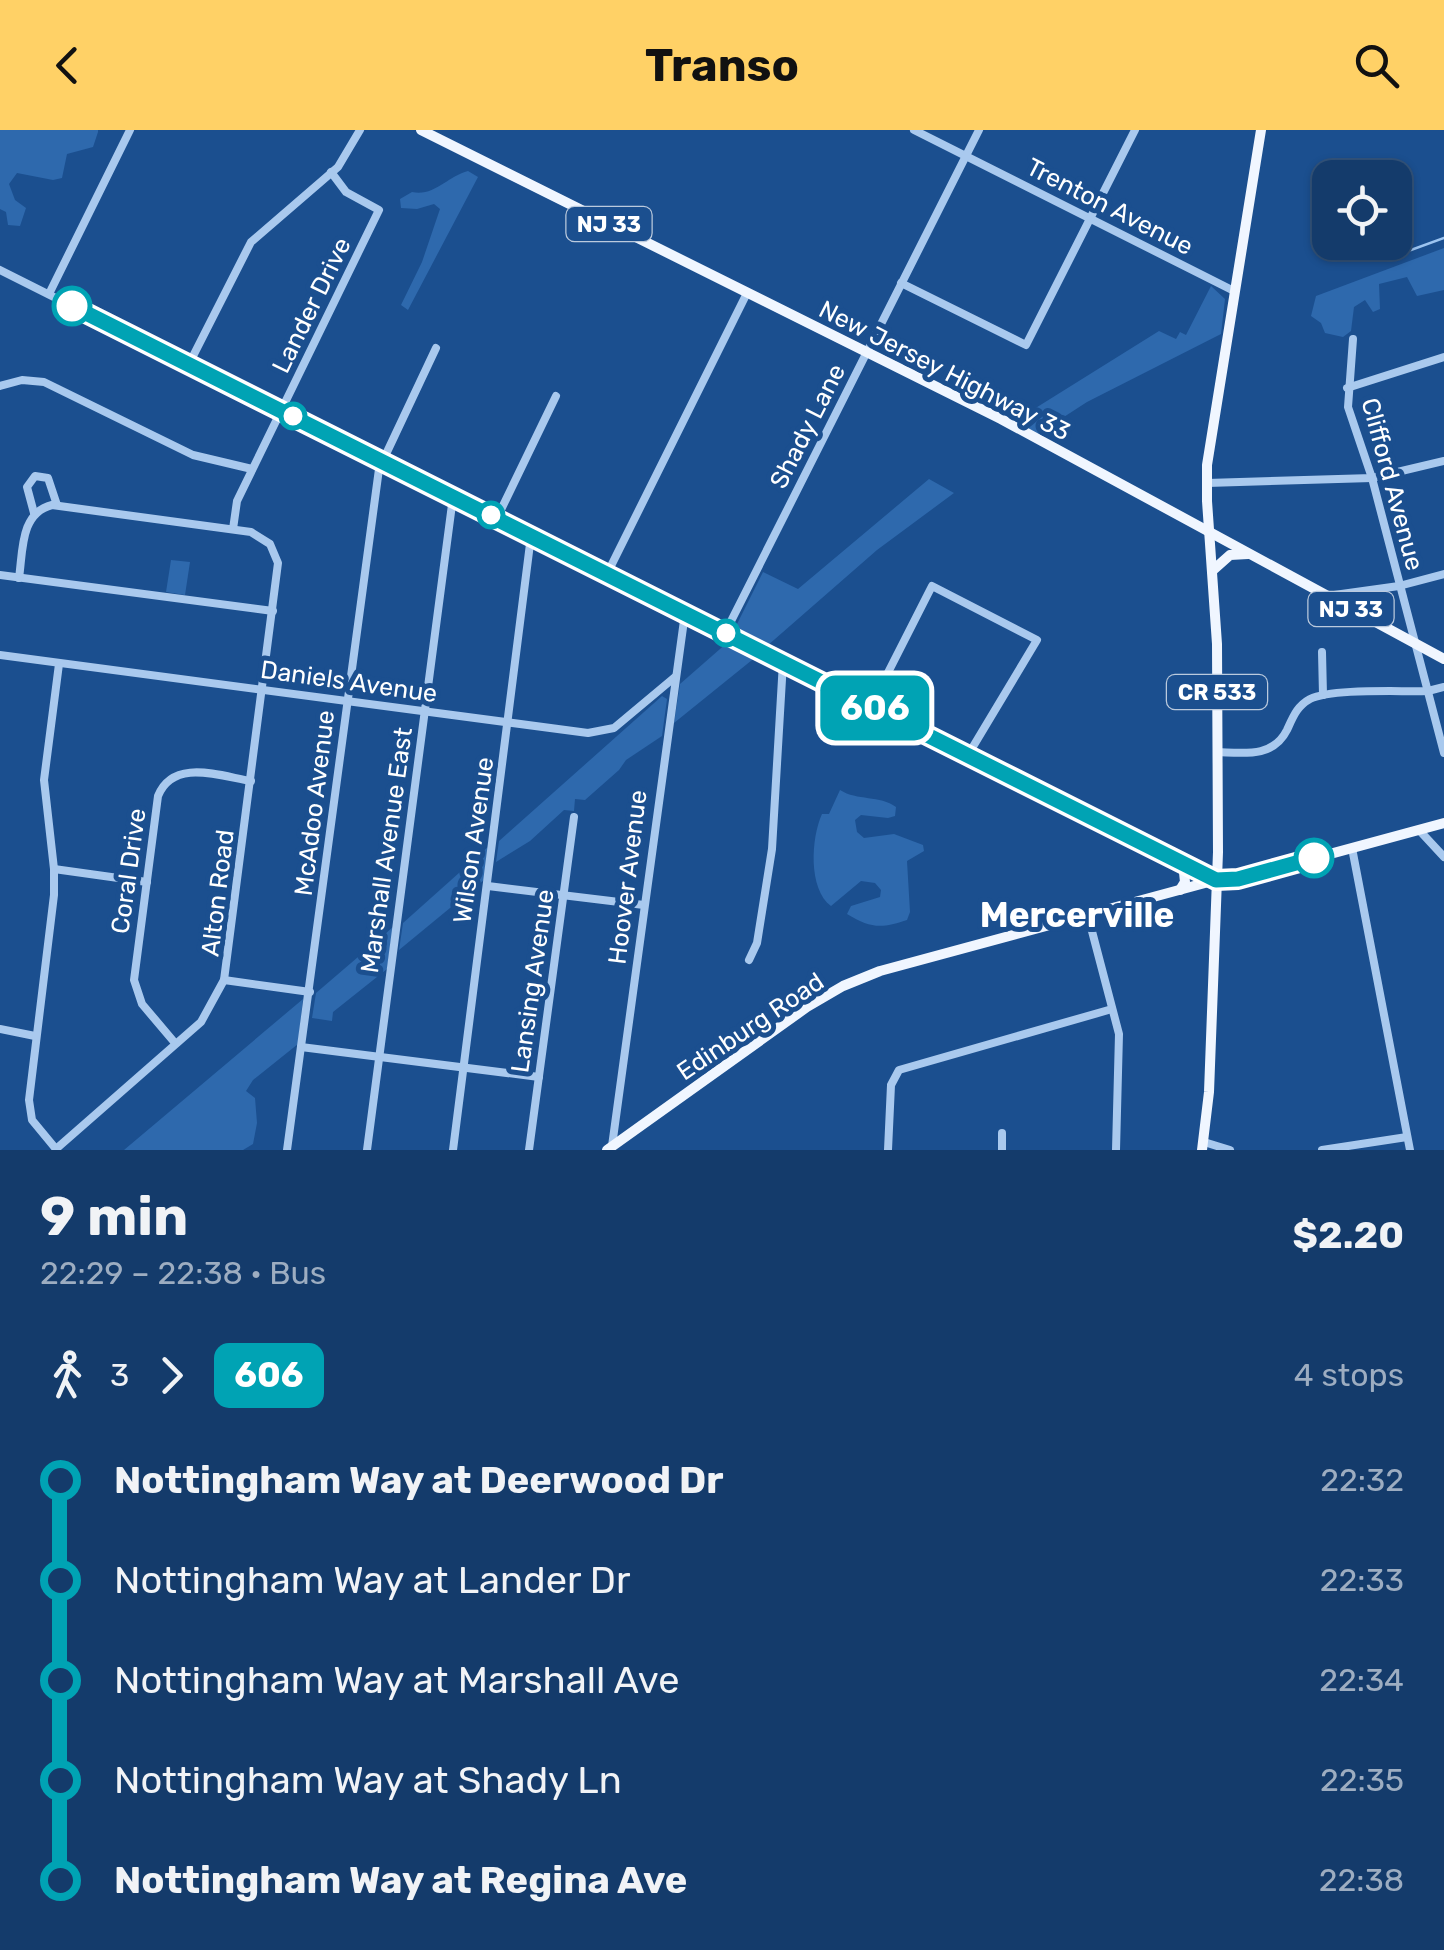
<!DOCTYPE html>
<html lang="en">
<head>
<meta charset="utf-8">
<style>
	:root { --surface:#143b6b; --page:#1d4271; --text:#f1f3f6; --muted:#9dadc1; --line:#33557e; --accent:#ffd166 }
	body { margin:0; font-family:Rubik,sans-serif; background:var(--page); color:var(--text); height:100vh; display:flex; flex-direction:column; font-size:38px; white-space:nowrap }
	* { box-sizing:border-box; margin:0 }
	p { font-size:32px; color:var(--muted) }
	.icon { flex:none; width:55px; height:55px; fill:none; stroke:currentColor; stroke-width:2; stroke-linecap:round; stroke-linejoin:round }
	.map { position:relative; height:1020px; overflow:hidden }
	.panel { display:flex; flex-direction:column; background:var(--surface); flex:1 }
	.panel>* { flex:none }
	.badge { padding:0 20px; border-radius:15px; font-size:35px; line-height:65px }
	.buttons { position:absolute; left:1312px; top:30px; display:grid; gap:20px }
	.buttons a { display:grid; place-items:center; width:100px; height:100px; border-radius:20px; background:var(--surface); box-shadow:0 2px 8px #0004,0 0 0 2px var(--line); font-size:50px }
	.map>.badge { position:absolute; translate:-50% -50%; box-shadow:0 0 0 5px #fff }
	.legs { display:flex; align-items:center; gap:15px; height:110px; padding:0 40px; font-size:32px }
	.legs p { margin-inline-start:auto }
	.head { display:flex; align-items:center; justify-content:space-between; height:170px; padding:0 40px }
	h1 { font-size:55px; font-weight:700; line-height:75px }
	ul { padding:0 40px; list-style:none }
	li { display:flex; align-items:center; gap:35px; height:100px; font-size:38px }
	li i { display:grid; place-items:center; width:15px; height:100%; margin:0 12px; background:currentColor }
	li i::after { content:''; width:25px; height:25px; margin:-12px; border:8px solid; border-radius:50%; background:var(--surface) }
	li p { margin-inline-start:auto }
	li:first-child i { background:linear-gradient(#0000 50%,currentColor 0) }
	li:last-child i { background:linear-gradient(currentColor 50%,#0000 0) }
	header { display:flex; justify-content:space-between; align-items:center; height:130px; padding:0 40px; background:var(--accent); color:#111; font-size:45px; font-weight:700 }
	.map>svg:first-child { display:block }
</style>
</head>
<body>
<header><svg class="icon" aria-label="back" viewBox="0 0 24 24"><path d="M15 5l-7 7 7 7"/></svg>Transo<svg class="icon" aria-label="search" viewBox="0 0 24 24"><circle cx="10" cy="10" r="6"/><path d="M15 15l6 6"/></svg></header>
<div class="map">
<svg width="1444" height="1020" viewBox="0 0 1444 1020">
	<rect width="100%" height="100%" fill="#1b4f8f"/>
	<g fill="#2e69ad">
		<polygon points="0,0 98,0 98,2 93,17 67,24 62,48 53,50 17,43 9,54 15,70 26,78 20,96 8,95 6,82 0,79"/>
		<path d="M468 41 478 47 408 180 401 175 422 132 440 79 434 74 417 79 401 78 400 69 412 62C434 67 448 46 468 41Z"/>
		<polygon points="1444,118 1444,160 1417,166 1407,147 1379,154 1380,179 1373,182 1365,170 1354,177 1351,201 1343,207 1325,203 1321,193 1311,186 1316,166"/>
		<polygon points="1211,156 1225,169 1221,204 1087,272 1036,305 1013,292 1159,201 1176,209 1180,202 1186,205"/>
		<polygon points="929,349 954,363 877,420 767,516 738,502 737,494 763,442 798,459"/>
		<polygon points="171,430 190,432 185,465 166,462"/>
		<polygon points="728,512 757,526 674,593 680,554"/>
		<polygon points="662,566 667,569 662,606 626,630 619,640 585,670 575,669 574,681 564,680 530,711 496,732 499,711"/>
		<path d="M840 660C857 671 880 665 896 677L895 686 888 688 861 685 855 690 857 702 864 708 894 704 923 715 924 721 907 731 910 782 907 790C881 799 870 798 847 784L851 776 880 767 881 760 875 753 861 751 831 776C808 759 811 708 822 684H829Z"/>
		<polygon points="488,717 484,750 399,820 403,793"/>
		<polygon points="393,797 387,839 333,882 332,891 312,888 316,863"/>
		<polygon points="303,869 298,914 253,950 246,961 255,968 257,993 253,1014 243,1020 124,1020"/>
	</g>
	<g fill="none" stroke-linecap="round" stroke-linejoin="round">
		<polyline stroke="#9cc4f0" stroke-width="2.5" points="1400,124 1444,108"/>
		<g stroke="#a9c9ee" stroke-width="8">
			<polyline points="914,0 1234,161"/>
			<polyline points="0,140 1216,750"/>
			<polyline points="901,153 1026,215 1135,0"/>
			<polyline points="49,164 130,0"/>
			<polyline points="1353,209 1348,277 1372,348 1444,623"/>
			<polyline points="189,234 251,112 338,37 360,0"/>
			<polyline points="0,256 22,250 44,252 193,325 252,339"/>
			<polyline points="1347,258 1444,227"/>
			<polyline points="1207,353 1372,348 1444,331"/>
			<polyline points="34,383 27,357 35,346 48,348 57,375"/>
			<polyline points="497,388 556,266"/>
			<polyline points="233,399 237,371 379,80 346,62 331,42"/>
			<polyline points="607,444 747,163"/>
			<polyline points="0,445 273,481"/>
			<path d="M19 448C23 421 20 383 52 375L251 402 270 414 278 433 224 850 201 892 56 1019"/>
			<polyline points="1327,466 1399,456 1444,444"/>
			<polyline points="725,503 979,0"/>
			<polyline points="1322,522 1323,565"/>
			<polyline points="0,525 588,603 614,598 675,547"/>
			<polyline points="871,576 932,456 1037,510 968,625"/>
			<path d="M1218 622C1244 623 1273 628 1287 600 1293 587 1297 576 1310 569 1333 558 1400 562 1428 561L1444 557"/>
			<polyline points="1419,700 1444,727"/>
			<polyline points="1352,718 1410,1020"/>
			<polyline points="54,739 147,752"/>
			<polyline points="488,756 644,775"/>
			<polyline points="1088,786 1119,904 1116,1020"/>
			<polyline points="749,830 757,813 772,719 783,532"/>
			<polyline points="224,850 310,862"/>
			<polyline points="0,899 35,906"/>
			<path d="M175 913 142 874 134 850 158 666C173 628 220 646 251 651"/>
			<polyline points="301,917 539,947"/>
			<polyline points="1204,1012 1230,1020"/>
			<polyline points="612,1016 685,483"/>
			<polyline points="56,1019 32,990 29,970 54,765 54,739 44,650 59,534"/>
			<polyline points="287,1020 379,339 436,218"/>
			<polyline points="367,1020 453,367"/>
			<polyline points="453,1020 531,406"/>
			<polyline points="529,1020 574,687"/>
			<polyline points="888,1020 891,955 899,940 1112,879"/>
			<polyline points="1002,1020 1002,1003"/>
			<polyline points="1322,1020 1407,1007"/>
		</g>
		<g stroke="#f0f6ff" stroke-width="10">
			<polyline points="421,0 1001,289 1444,529"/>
			<polyline points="1212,441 1230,425 1248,424"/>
			<polyline points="1180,760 1185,752 1183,733"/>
			<polyline points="607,1020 807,877 843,856 880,841 1216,750 1238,749 1444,693"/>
			<polyline points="1202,1020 1209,962 1218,722 1217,514 1207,371 1207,335 1261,0"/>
		</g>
	</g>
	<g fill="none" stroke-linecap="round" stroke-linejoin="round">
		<defs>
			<polyline id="line-1" points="72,176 1216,750 1238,749 1314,728"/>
		</defs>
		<use href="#line-1" stroke="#fff" stroke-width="22"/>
		<use href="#line-1" stroke="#00a3b4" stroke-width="15"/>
	</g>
	<g fill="#fff" stroke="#00a3b4" stroke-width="5">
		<circle cx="72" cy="176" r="18"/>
		<circle cx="293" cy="286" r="12"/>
		<circle cx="491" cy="385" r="12"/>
		<circle cx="726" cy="503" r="12"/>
		<circle cx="1314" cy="728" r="18"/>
	</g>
	<g text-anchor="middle" stroke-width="10" stroke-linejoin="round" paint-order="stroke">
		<g fill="#1b4f8f" stroke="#bbcadd" stroke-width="2.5">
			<rect x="566.5" y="77" width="85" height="34" rx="8"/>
			<rect x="1308.5" y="462" width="85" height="34" rx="8"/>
			<rect x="1167" y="545" width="100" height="34" rx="8"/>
		</g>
		<g font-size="22" font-weight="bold" fill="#fff">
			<text x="609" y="102">NJ 33</text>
			<text x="1351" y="487">NJ 33</text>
			<text x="1217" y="570">CR 533</text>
		</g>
		<g font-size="25" fill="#fff" stroke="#1b4f8f">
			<text transform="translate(1110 76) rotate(27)" y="9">Trenton Avenue</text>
			<text transform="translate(311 175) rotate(-64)" y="9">Lander Drive</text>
			<text transform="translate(945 240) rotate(27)" y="9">New Jersey Highway 33</text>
			<text transform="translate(807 296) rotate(-63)" y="9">Shady Lane</text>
			<text transform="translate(1393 354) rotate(75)" y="9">Clifford Avenue</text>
			<text transform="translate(349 551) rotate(8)" y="9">Daniels Avenue</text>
			<text transform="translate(314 673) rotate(-83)" y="9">McAdoo Avenue</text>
			<text transform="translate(473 710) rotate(-82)" y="9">Wilson Avenue</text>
			<text transform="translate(386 720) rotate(-82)" y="9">Marshall Avenue East</text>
			<text transform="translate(128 741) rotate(-82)" y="9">Coral Drive</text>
			<text transform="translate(627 747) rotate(-83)" y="9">Hoover Avenue</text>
			<text transform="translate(217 763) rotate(-83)" y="9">Alton Road</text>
			<text transform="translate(532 851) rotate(-82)" y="9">Lansing Avenue</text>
			<text transform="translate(750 896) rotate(-34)" y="9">Edinburg Road</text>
		</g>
		<g font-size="35" font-weight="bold" fill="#fff" stroke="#1b4f8f">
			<text x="1077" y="797">Mercerville</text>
		</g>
	</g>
</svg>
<div class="buttons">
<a><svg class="icon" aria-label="locate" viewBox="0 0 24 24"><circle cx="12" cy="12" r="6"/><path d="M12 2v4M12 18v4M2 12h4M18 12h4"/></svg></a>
</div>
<b class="badge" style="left:875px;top:578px;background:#00a3b4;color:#fff">606</b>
</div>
<section class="panel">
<div class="head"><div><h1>9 min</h1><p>22:29 – 22:38 · Bus</p></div><b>$2.20</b></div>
<div class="legs"><svg class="icon" aria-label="walk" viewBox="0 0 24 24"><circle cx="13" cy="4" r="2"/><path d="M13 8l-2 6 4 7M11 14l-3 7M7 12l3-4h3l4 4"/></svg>3<svg class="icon" aria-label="forward" viewBox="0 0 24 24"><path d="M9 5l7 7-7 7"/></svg><b class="badge" style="background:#00a3b4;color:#fff">606</b><p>4 stops</p></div>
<ul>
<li><i style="color:#00a3b4"></i><b>Nottingham Way at Deerwood Dr</b><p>22:32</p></li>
<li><i style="color:#00a3b4"></i><span>Nottingham Way at Lander Dr</span><p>22:33</p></li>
<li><i style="color:#00a3b4"></i><span>Nottingham Way at Marshall Ave</span><p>22:34</p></li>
<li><i style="color:#00a3b4"></i><span>Nottingham Way at Shady Ln</span><p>22:35</p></li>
<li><i style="color:#00a3b4"></i><b>Nottingham Way at Regina Ave</b><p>22:38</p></li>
</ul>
</section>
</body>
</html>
